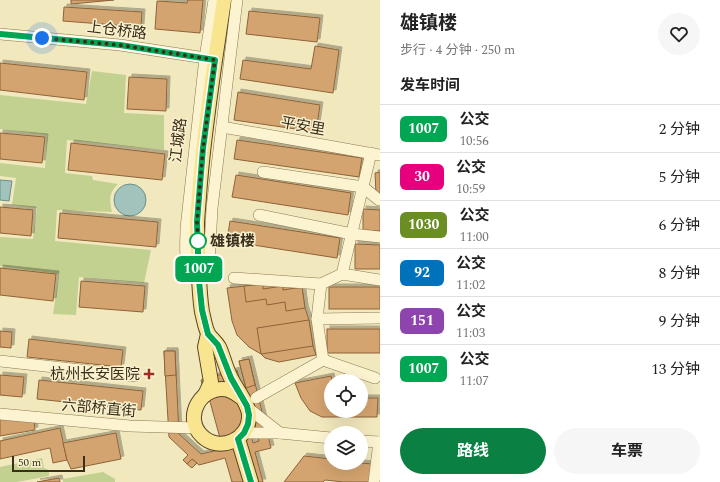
<!DOCTYPE html>
<html lang="zh">
<head>
<meta charset="utf-8">
<style>
	:root { --surface:#fff; --page:#f6f6f6; --text:#222; --muted:#767676; --line:#e0e0e0; --accent:#0b8043 }
	body { margin:0; font-family:Spectral,"Noto Sans SC",serif; background:var(--page); color:var(--text); height:100vh; display:flex; flex-direction:column; font-size:15px; white-space:nowrap }
	* { box-sizing:border-box; margin:0 }
	p { font-size:13px; color:var(--muted) }
	.icon { flex:none; width:22px; height:22px; fill:none; stroke:currentColor; stroke-width:2; stroke-linecap:round; stroke-linejoin:round }
	.map { position:relative; flex:1; overflow:hidden }
	.side { display:flex; flex-direction:column; background:var(--surface); width:340px }
	.side>* { flex:none }
	.badge { padding:0 8px; border-radius:6px; font-size:14px; line-height:26px }
	.controls { position:absolute; left:324px; top:374px; display:grid; gap:8px }
	.controls a { display:grid; place-items:center; width:44px; height:44px; border-radius:50%; background:var(--surface); box-shadow:0 4px 16px #0002; font-size:20px }
	.scale { position:absolute; left:12px; bottom:10px; width:73px; box-sizing:border-box; padding-left:4px; border:2px solid #392d1b; border-top:0; font-size:11px; line-height:14px; white-space:nowrap; color:#392d1b; -webkit-text-stroke:3px #f9f1cd; paint-order:stroke }
	.you { position:absolute; width:20px; height:20px; margin:-10px; border:3px solid #fff; border-radius:50%; background:#1a73e8; box-shadow:0 0 0 6px #1a73e833 }
	.map>.badge { position:absolute; translate:-50% -50%; box-shadow:0 0 0 2px #fff }
	h2 { padding:0 20px; font-size:15px; line-height:36px }
	.round { display:grid; place-items:center; flex:none; width:42px; height:42px; border-radius:21px; background:var(--page) }
	.summary { display:flex; align-items:center; justify-content:space-between; height:68px; padding:0 20px }
	h1 { font-size:19px; font-weight:700; line-height:30px }
	.primary-button { display:flex; gap:8px; margin-top:auto; padding:8px 20px }
	.primary-button a { flex:1; height:46px; border-radius:24px; background:var(--accent); color:#fff; font-size:16px; font-weight:700; line-height:46px; text-align:center }
	.primary-button a+a { background:var(--page); color:var(--text) }
	ul { padding:0; list-style:none }
	li { display:flex; align-items:center; gap:12px; height:48px; padding:0 20px; border-top:1px solid var(--line) }
	li div { flex:1 }
	li b { display:block; font-size:15px }
	li em { font-style:normal }
	li .badge { min-width:44px; font-weight:700; text-align:center }
	main { display:flex; flex:1; min-height:0 }
	.map>svg:first-child { display:block }
</style>
</head>
<body>
<main>
<div class="map">
<svg width="380" height="482" viewBox="0 0 380 482">
	<defs>
		<filter id="shadow"><feDropShadow dx="3" dy="-3" stdDeviation="0" flood-color="#0004"/></filter>
	</defs>
	<rect width="100%" height="100%" fill="#f2e8bd"/>
	<g fill="#c2d190">
		<path d="M92 71 126 75 124 113 164 115V150L67 140 65 173 92 176 93 180 118 184C109 193 109 199 112 212L57 210 55 241 151 250 144 283 79 277 76 315 53 314 59 274 0 266V237L33 239 37 208 12 205 16 178 0 176V163L45 168 47 135 0 129V95L86 104Z"/>
		<polygon points="42,458 44,468 49,470 49,476 17,482 0,482 0,467"/>
		<polygon points="103,472 115,479 115,482 63,482 63,479"/>
	</g>
	<g fill="#a1c3bc" stroke="#68918b">
		<polygon points="0,180 12,181 9,201 0,200"/>
		<circle cx="130" cy="200" r="16"/>
	</g>
	<g fill="#d4a46f" stroke="#8d6338" filter="url(#shadow)">
		<polygon points="71,0 114,0 71,4"/>
		<polygon points="188,0 203,0 200,33 155,29 157,1 187,3"/>
		<polygon points="64,7 142,12 141,27 63,21"/>
		<polygon points="249,11 320,18 317,42 246,34"/>
		<polygon points="315,46 339,50 333,93 240,79 243,60 311,69"/>
		<polygon points="0,63 87,72 84,100 0,90"/>
		<polygon points="129,77 167,79 166,111 127,109"/>
		<polygon points="238,92 320,105 316,132 234,120"/>
		<polygon points="0,133 45,137 42,163 0,159"/>
		<polygon points="237,140 362,158 359,177 234,159"/>
		<polygon points="71,143 165,154 162,180 68,170"/>
		<polygon points="380,172 380,194 376,194 375,173"/>
		<polygon points="236,175 351,193 348,215 232,197"/>
		<polygon points="0,207 33,210 31,236 0,233"/>
		<polygon points="363,209 380,210 380,231 363,230"/>
		<polygon points="60,213 158,222 156,247 58,238"/>
		<polygon points="230,221 340,238 337,258 227,241"/>
		<polygon points="355,244 380,245 380,269 355,269"/>
		<polygon points="0,268 56,274 53,301 0,295"/>
		<polygon points="81,281 145,286 143,312 79,307"/>
		<polygon points="263,284 302,287 305,308 309,320 313,346 316,355 279,362 265,358 261,354 249,347 237,335 232,321 227,288"/>
		<polygon points="263,284 263,289 283,286 283,290 302,287 305,308 286,311 285,302 267,305 266,299 246,302 244,286"/>
		<rect x="329" y="287" width="51" height="22"/>
		<polygon points="309,320 313,346 261,354 257,328"/>
		<rect x="327" y="329" width="53" height="24"/>
		<polygon points="0,331 12,332 11,348 0,347"/>
		<polygon points="29,339 123,350 121,367 27,357"/>
		<polygon points="164,351 175,351 179,434 201,454 223,449 209,398 206,399 201,380 237,370 242,389 239,390 253,443 259,441 239,361 249,359 271,448 255,452 263,482 232,482 225,458 199,465 192,459 187,464 183,460 188,455 169,437"/>
		<polygon points="164,351 175,351 176,375 165,376"/>
		<polygon points="249,359 255,385 246,388 239,361"/>
		<polygon points="0,375 24,377 22,397 0,395"/>
		<polygon points="331,376 332,381 331,381 331,411 361,411 361,398 378,398 377,417 322,417 310,411 301,398 295,383"/>
		<polygon points="39,380 143,391 141,410 37,399"/>
		<polygon points="0,419 34,421 35,430 0,436"/>
		<polygon points="60,428 67,460 53,463 50,448 0,459 0,441"/>
		<polygon points="116,433 121,459 71,469 67,460 63,443"/>
		<polygon points="304,456 331,459 331,463 361,463 372,464 370,482 344,482 325,480 323,482 284,482"/>
		<polygon points="192,459 197,463 192,468 187,464"/>
		<polygon points="59,478 60,482 37,482"/>
	</g>
	<g fill="none" stroke-linecap="round" stroke-linejoin="round">
		<defs>
			<g id="minor">
				<path d="M214 0 205 58 186 228C186 240 184 257 189 269 191 273 196 277 199 281L209 265 212 208 237 0"/>
				<polyline points="0,34 120,45 212,59"/>
				<polyline points="222,127 380,155"/>
				<polyline points="263,172 363,187 379,200 380,200"/>
				<polyline points="259,215 352,234 380,237"/>
				<polyline points="342,274 380,280"/>
				<polyline points="234,278 321,284"/>
				<polyline points="317,319 380,318"/>
				<polyline points="323,360 375,378"/>
				<polyline points="0,361 135,376"/>
				<polyline points="256,398 323,360 317,319 321,284 342,274 371,153"/>
				<polyline points="0,414 130,426 196,428"/>
				<polyline points="244,433 280,433 248,408"/>
				<polyline points="280,433 331,438"/>
				<polyline points="361,441 380,442"/>
				<polyline points="374,482 379,442"/>
			</g>
			<g id="major">
				<path d="M224 0C215 61 205 121 200 183 199 196 198 209 197 222 197 233 198 244 198 255 199 274 199 293 202 312 204 319 205 329 209 335 212 339 216 342 219 347 224 358 226 370 232 380 237 390 249 405 249 415 250 440 219 453 202 436 182 417 202 383 229 390 234 392 237 394 242 398"/>
				<polyline points="205,395 211,382 205,347 208,334"/>
				<polyline points="238,439 251,482"/>
			</g>
		</defs>
		<use href="#minor" stroke="#8b7854" stroke-width="12"/>
		<use href="#major" stroke="#584429" stroke-width="16"/>
		<use href="#minor" stroke="#fcf4d1" stroke-width="11"/>
		<use href="#major" stroke="#f9e490" stroke-width="14"/>
	</g>
	<g fill="none" stroke-linecap="round" stroke-linejoin="round">
		<defs>
			<polyline id="line" points="0,34 120,45 215,60 203,148 197,222 199,281 202,310 208,334 218,345 231,378 247,406 249,415 248,424 244,433 238,439 251,482"/>
		</defs>
		<use href="#line" stroke="#fff" stroke-width="9"/>
		<use href="#line" stroke="#00a651" stroke-width="6"/>
		<polyline stroke="#392d1b" stroke-width="4" stroke-dasharray="0 7.2" points="42,38 120,45 215,60 203,148 197,222 198,241"/>
	</g>
	<circle fill="#fff" stroke="#00a651" stroke-width="2" cx="198" cy="241" r="8"/>
	<path fill="#a02c1f" stroke="#f9f1cd" stroke-width="1.5" d="M147 368h4v4h4v4h-4v4h-4v-4h-4v-4h4z"/>
	<g text-anchor="middle" stroke-width="3" stroke-linejoin="round" paint-order="stroke">
		<g font-size="15" fill="#392d1b" stroke="#f9f1cd">
			<text transform="translate(117 30) rotate(7)" y="5">上仓桥路</text>
			<text transform="translate(303 126) rotate(10)" y="5">平安里</text>
			<text transform="translate(178 140) rotate(-83)" y="5">江城路</text>
			<text transform="translate(99 408) rotate(5)" y="5">六部桥直街</text>
		</g>
		<g font-size="15" font-weight="bold" fill="#392d1b" stroke="#f9f1cd" text-anchor="start">
			<text x="210" y="246">雄镇楼</text>
		</g>
		<g font-size="15" fill="#392d1b" stroke="#f9f1cd" text-anchor="end">
			<text x="140" y="379">杭州长安医院</text>
		</g>
	</g>
</svg>
<div class="controls">
<a><svg class="icon" aria-label="locate" viewBox="0 0 24 24"><circle cx="12" cy="12" r="6"/><path d="M12 2v4M12 18v4M2 12h4M18 12h4"/></svg></a>
<a><svg class="icon" aria-label="layers" viewBox="0 0 24 24"><path d="M12 4l9 5-9 5-9-5zM3 14l9 5 9-5"/></svg></a>
</div>
<div class="scale">50 m</div>
<div class="you" style="left:42px;top:38px"></div>
<b class="badge" style="left:199px;top:269px;background:#00a651;color:#fff">1007</b>
</div>
<section class="side">
<div class="summary"><div><h1>雄镇楼</h1><p>步行 · 4 分钟 · 250 m</p></div><a class="round"><svg class="icon" aria-label="heart" viewBox="0 0 24 24"><path d="M12 20l-8-8c-3-5 5-10 8-4 3-6 11-1 8 4z"/></svg></a></div>
<h2>发车时间</h2>
<ul>
<li><span class="badge" style="background:#00a651;color:#fff">1007</span><div><b>公交</b><p>10:56</p></div><em>2 分钟</em></li>
<li><span class="badge" style="background:#e6007e;color:#fff">30</span><div><b>公交</b><p>10:59</p></div><em>5 分钟</em></li>
<li><span class="badge" style="background:#6b8e23;color:#fff">1030</span><div><b>公交</b><p>11:00</p></div><em>6 分钟</em></li>
<li><span class="badge" style="background:#0072bc;color:#fff">92</span><div><b>公交</b><p>11:02</p></div><em>8 分钟</em></li>
<li><span class="badge" style="background:#8e44ad;color:#fff">151</span><div><b>公交</b><p>11:03</p></div><em>9 分钟</em></li>
<li><span class="badge" style="background:#00a651;color:#fff">1007</span><div><b>公交</b><p>11:07</p></div><em>13 分钟</em></li>
</ul>
<div class="primary-button"><a>路线</a><a>车票</a></div>
</section>
</main>
</body>
</html>
